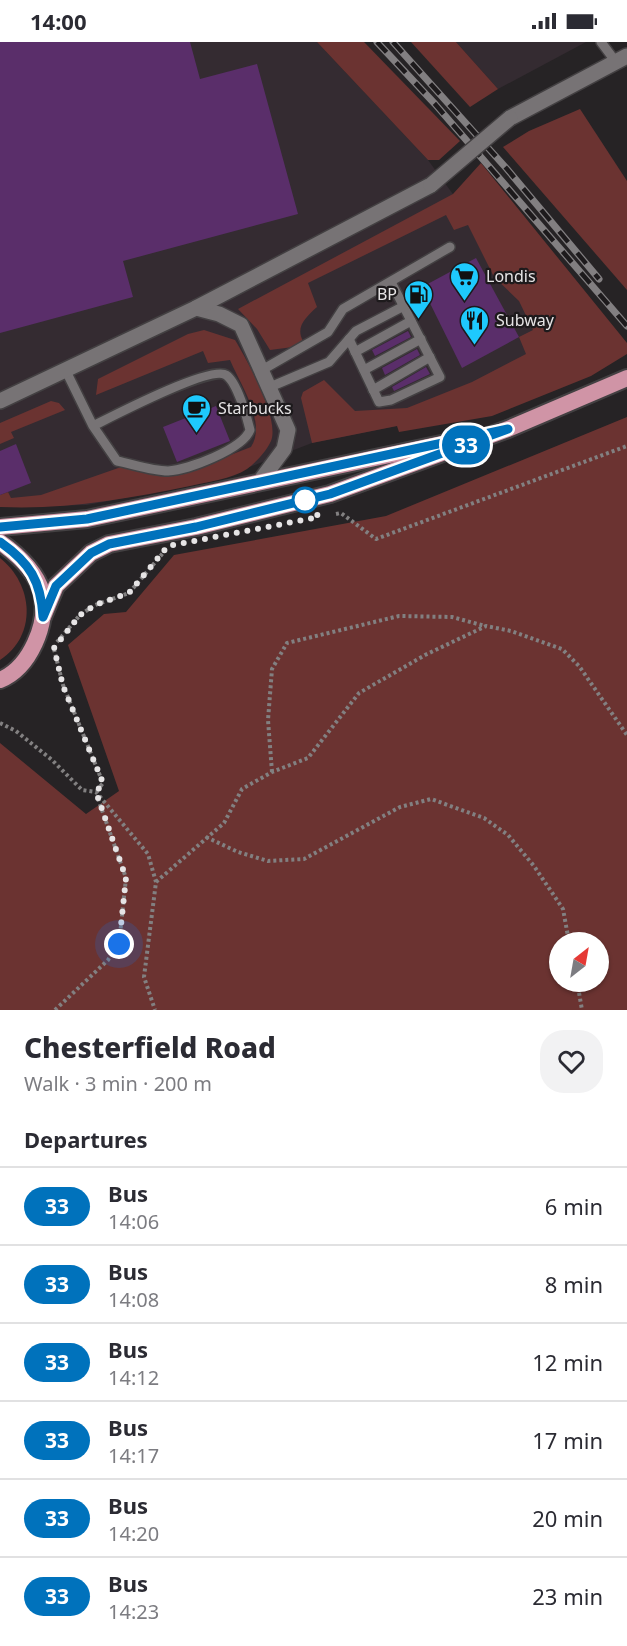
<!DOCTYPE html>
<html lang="en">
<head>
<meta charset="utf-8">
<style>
	:root { --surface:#fff; --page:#f2f2f3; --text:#2b2b33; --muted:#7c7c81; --line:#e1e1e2 }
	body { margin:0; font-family:"Noto Sans",sans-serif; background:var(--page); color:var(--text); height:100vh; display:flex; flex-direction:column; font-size:22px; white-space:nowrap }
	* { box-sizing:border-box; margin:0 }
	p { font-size:20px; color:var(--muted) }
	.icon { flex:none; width:33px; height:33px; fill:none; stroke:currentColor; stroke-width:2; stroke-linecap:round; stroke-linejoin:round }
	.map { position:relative; height:968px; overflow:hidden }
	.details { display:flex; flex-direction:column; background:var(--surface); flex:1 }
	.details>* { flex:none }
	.badge { padding:0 12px; border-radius:20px; font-size:21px; line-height:39px }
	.needle { width:39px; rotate:31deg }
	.buttons { position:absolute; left:549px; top:890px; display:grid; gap:12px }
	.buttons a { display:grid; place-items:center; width:60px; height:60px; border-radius:50%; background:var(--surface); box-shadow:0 2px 4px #0004; font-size:30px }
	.you { position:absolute; width:30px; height:30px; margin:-15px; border:4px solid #fff; border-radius:50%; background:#1a73e8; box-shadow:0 0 0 9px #1a73e833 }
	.map>.badge { position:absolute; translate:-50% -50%; box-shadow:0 0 0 3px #fff }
	h2 { padding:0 24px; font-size:22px; line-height:54px }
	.round { display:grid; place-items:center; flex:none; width:63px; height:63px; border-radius:24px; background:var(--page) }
	.head { display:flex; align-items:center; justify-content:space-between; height:102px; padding:0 24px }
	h1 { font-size:28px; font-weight:800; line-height:45px }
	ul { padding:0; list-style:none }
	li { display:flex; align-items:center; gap:18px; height:78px; padding:0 24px; border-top:2px solid var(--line) }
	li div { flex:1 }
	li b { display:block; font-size:22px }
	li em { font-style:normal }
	li .badge { min-width:66px; font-weight:700; text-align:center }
	.status { display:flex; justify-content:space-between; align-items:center; height:42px; padding:0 30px; background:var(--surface); direction:ltr }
	.status svg { height:16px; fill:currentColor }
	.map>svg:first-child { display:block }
</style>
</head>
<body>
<div class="status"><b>14:00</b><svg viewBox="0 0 49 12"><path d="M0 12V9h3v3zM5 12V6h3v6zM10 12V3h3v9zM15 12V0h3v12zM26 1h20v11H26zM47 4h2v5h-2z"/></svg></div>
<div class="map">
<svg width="627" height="968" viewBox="0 0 627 968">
	<rect width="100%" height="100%" fill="#262325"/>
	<g fill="#342b31">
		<polygon points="0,0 317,0 428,118 569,311 397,384 312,401 210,440 87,463 0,465"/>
		<polygon points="456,0 586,0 498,47"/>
	</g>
	<g fill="#6b3331" fill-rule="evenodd">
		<polygon points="317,0 364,0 460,99 439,118 428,118"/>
		<polygon points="411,0 456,0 498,47 470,65"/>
		<polygon points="580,67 627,139 627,248 503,105 529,89"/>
		<path d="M481 121 627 301V312L591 334 492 374 399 390 397 384 312 401 301 356 303 350 324 338 355 369 407 366 472 340 526 312 519 295 533 288 519 259 494 235 468 183 454 188 446 173 308 241 317 265C306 275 295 285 303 299L293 305 270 308 257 287 238 267 453 152Z"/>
		<path d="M204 288 235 298C247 318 280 377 271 399 266 410 256 420 247 427 232 437 207 440 190 444 127 457 65 468 0 465V453L8 450 11 456 41 453 124 424 176 434 251 405C267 380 240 342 230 318L208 321 203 309 96 353 98 337 188 292Z"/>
		<polygon points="51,359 59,361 65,368 11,390 14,396 0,402 0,381"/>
		<path d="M627 375V968H0V701L86 772 119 749 68 603 104 572 126 570 174 513 386 474ZM560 900H598V939H560Z"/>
		<path d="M0 516C33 542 38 593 0 618Z"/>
	</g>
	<g fill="#5a2e6a">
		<polygon points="0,0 190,0 200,37 257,22 298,172 123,219 133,255 0,291"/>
		<polygon points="476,216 519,295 462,326 422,245"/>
		<polygon points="408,289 411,295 375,314 372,308"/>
		<polygon points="417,307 420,313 385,333 382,326"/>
		<polygon points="426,325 430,332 394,349 392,345"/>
		<polygon points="216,364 230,399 177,420 163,385"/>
		<polygon points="16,402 31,441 0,453 0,409"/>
	</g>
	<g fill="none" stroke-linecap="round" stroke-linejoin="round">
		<defs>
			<g id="service">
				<polyline points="601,0 616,20"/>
				<polyline points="349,297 379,360 391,358 440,335 391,240"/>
				<polyline points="355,310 411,279"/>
				<polyline points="262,328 328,290 343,267 450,205"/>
				<polyline points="364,328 421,297"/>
				<path d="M66 329 93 384C111 375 211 323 226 333 237 340 247 375 250 388 243 407 188 428 168 429 152 429 132 422 117 419L93 384"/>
				<polyline points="270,345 329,320 356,289 404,264"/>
				<polyline points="373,348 430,315"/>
			</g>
			<g id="minor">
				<polyline points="510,76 627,14"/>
				<polyline points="196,266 219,272 241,283 288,388 284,407 261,438"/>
				<polyline points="0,359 196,266 431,143"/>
			</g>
			<g id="trunk">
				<polyline points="0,485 87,477 446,401"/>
				<path d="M0 500C17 512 36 529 42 550 49 581 30 626 0 638"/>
				<polyline points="43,575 56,544 91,511 109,502 196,485 330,452 508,387 627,336"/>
			</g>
		</defs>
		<use href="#service" stroke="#434042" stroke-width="12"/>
		<use href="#minor" stroke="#434042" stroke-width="18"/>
		<use href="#trunk" stroke="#434042" stroke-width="20"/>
		<g stroke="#828081" stroke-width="4" stroke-dasharray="3 3" stroke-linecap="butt">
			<polyline points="336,472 341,471 376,497 627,404"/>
			<polyline points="57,600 80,573 95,563 129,551 163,511"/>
			<polyline points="54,607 63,643 103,741 96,750"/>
			<polyline points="0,681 16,689 52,718 82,748 96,750 148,812 156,840 144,935 155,968"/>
			<polyline points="272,730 268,678 272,627 287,601 399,574 452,575 485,584"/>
			<polyline points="206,795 238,810 268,819 304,817 400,765 431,757 484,776 508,793 534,824 563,867 569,900"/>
			<polyline points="156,840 224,781 242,747 272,730 308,716 359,651 425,613 486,584 511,589 562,607 579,624 627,693"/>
			<polyline points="577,939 582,968"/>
			<polyline points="55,968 108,918 119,902 126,836 97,754"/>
		</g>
		<use href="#service" stroke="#777375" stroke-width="9"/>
		<use href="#minor" stroke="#777375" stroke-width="15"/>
		<use href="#trunk" stroke="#d094a6" stroke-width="16"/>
		<defs>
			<g id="rail">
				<polyline points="377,0 435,62 627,284"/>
				<polyline points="393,0 507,127 599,237"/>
			</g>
		</defs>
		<use href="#rail" stroke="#827f81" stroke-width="7"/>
		<use href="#rail" stroke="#1d1a1c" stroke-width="4.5" stroke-dasharray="14" stroke-linecap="butt"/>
		<defs>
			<polyline id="minor-bridge" points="431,143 510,76"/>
		</defs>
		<use href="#minor-bridge" stroke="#434042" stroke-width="18" stroke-linecap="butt"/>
		<use href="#minor-bridge" stroke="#777375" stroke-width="15"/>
	</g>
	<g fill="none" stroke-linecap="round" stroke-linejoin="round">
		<defs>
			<path id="line" d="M0 485 87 477 508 387 330 452 196 485 109 502 91 511 56 544 43 575C41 539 30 521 0 500"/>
		</defs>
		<use href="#line" stroke="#fff" stroke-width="14"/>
		<use href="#line" stroke="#0072bc" stroke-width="9"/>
		<polyline stroke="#e6e4e5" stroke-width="6" stroke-dasharray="0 10.8" points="119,902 126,836 96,750 103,741 63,644 54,606 80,573 95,563 129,551 168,504 319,475 305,458"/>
	</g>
	<defs>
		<symbol id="supermarket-pin" viewBox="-11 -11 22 30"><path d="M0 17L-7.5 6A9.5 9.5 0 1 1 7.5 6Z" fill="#1ec9fd" stroke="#1d1a1c"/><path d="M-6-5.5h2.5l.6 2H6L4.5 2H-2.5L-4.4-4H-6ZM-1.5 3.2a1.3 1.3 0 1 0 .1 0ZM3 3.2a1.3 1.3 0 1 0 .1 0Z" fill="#111"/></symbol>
		<symbol id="fuel-pin" viewBox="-11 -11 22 30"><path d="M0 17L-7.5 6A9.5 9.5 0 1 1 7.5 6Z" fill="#1ec9fd" stroke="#1d1a1c"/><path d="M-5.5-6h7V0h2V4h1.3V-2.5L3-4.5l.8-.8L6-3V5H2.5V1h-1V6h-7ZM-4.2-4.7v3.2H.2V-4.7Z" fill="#111"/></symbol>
		<symbol id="restaurant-pin" viewBox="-11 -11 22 30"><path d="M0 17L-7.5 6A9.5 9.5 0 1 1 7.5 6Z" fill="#1ec9fd" stroke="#1d1a1c"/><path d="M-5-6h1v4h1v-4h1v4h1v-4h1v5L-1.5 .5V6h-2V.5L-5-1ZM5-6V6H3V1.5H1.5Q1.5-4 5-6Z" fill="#111"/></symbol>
		<symbol id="cafe-pin" viewBox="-11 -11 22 30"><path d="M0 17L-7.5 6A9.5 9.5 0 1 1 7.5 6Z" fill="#1ec9fd" stroke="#1d1a1c"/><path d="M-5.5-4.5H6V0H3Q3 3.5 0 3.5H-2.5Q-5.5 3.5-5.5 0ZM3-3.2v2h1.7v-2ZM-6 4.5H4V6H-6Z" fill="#111"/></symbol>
	</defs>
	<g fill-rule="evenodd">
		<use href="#supermarket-pin" x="448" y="218" width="33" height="45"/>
		<use href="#fuel-pin" x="402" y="236" width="33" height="45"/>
		<use href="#restaurant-pin" x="458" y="262" width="33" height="45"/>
		<use href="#cafe-pin" x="180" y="350" width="33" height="45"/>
	</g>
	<circle fill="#fff" stroke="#0072bc" stroke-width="3" cx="305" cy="458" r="12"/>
	<g text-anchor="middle" stroke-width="4.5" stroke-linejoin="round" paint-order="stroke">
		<g font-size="16" fill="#e6e4e5" stroke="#1d1a1c" text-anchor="start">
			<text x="486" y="240">Londis</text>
			<text x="397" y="258" text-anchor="end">BP</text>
			<text x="496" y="284">Subway</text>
			<text x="218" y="372">Starbucks</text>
		</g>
	</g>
</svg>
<div class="buttons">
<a><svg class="needle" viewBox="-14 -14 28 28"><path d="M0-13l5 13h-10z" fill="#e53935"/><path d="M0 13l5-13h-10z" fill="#7c7c81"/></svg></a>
</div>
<div class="you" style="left:119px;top:902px"></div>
<b class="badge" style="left:466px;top:403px;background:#0072bc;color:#fff">33</b>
</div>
<section class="details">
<div class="head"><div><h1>Chesterfield Road</h1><p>Walk · 3 min · 200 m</p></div><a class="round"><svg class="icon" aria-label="heart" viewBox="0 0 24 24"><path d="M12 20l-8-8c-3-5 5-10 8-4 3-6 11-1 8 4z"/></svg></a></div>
<h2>Departures</h2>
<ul>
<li><span class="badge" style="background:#0072bc;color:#fff">33</span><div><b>Bus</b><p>14:06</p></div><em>6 min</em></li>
<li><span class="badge" style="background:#0072bc;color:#fff">33</span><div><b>Bus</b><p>14:08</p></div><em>8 min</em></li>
<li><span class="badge" style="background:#0072bc;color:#fff">33</span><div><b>Bus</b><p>14:12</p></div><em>12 min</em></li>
<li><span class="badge" style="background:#0072bc;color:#fff">33</span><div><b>Bus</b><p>14:17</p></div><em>17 min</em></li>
<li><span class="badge" style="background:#0072bc;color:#fff">33</span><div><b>Bus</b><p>14:20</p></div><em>20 min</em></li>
<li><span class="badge" style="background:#0072bc;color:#fff">33</span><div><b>Bus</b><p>14:23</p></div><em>23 min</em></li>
</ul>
</section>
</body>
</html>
